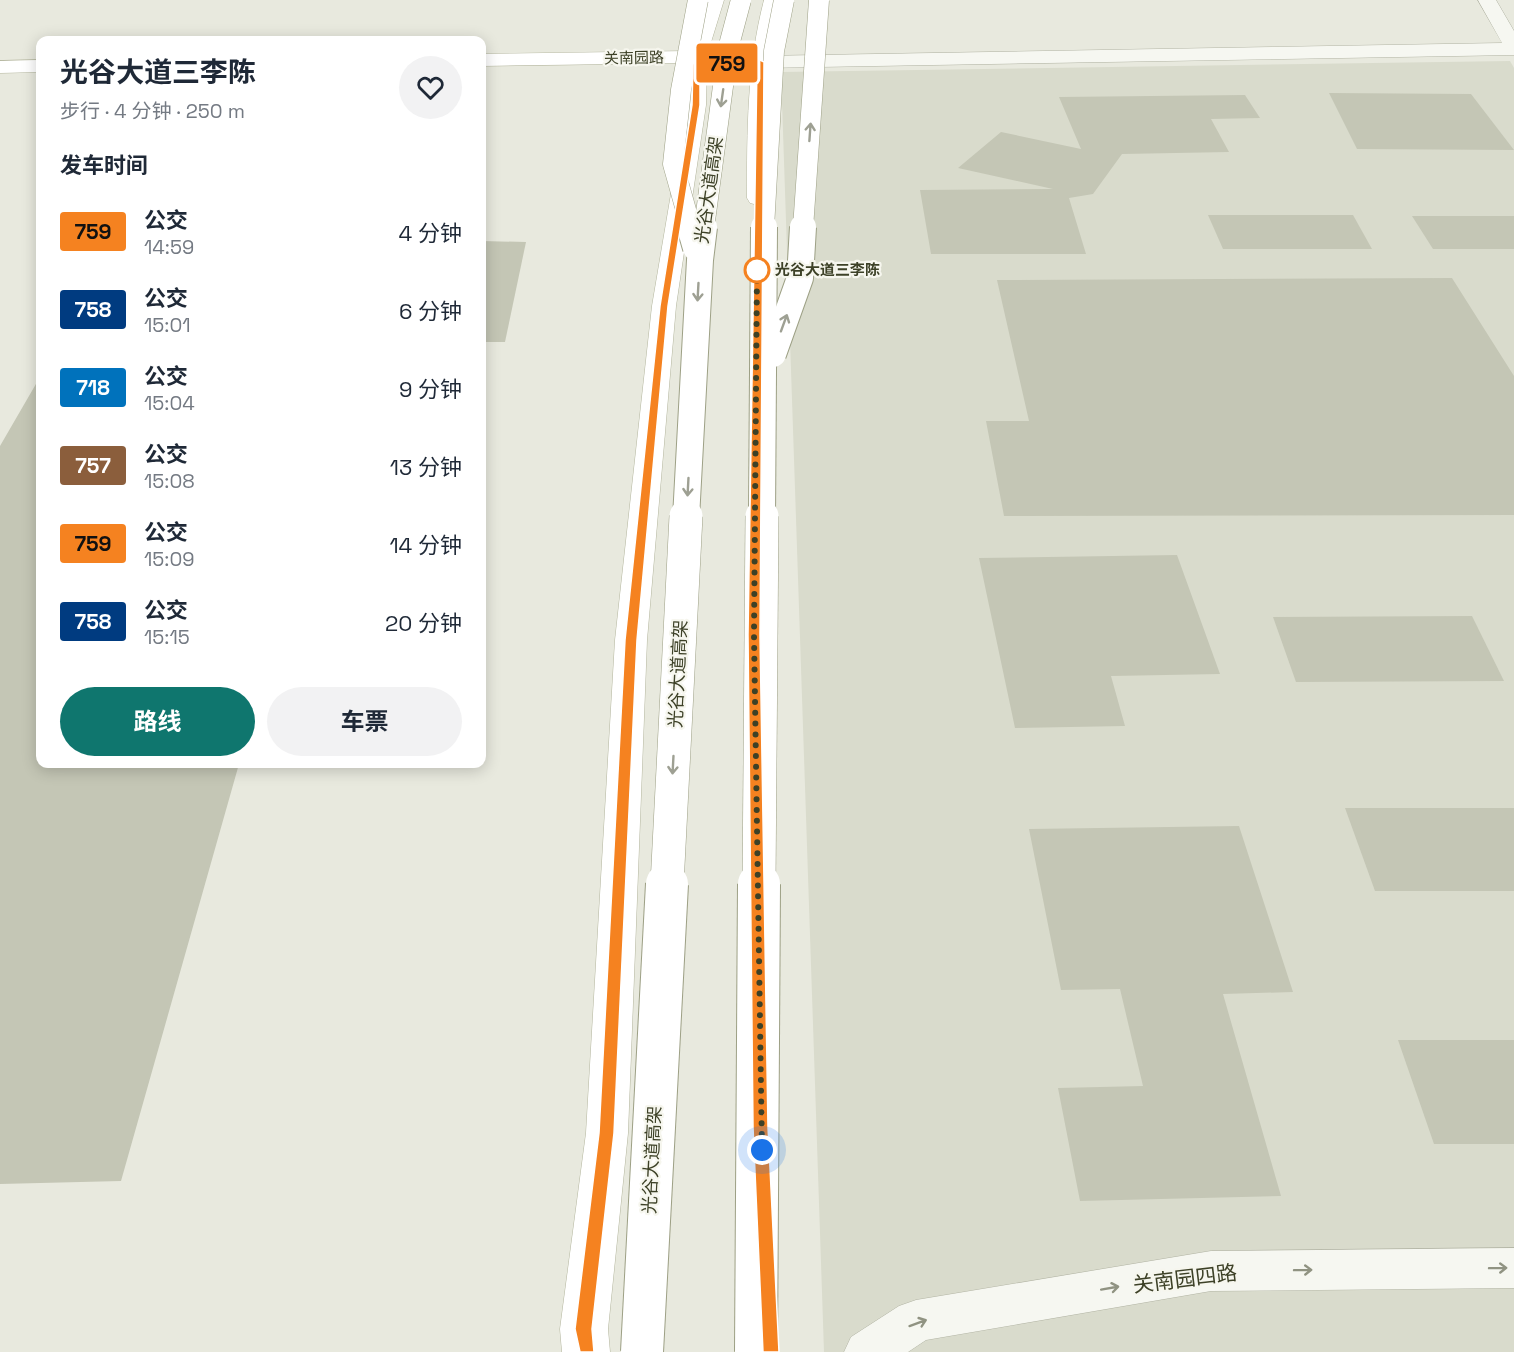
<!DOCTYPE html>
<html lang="zh">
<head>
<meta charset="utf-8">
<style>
	:root { --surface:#fff; --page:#f2f2f3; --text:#1f2937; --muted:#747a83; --accent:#0f766e }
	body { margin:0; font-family:"Space Grotesk","Noto Sans SC",sans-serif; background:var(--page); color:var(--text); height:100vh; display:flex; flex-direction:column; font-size:22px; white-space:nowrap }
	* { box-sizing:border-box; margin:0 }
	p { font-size:20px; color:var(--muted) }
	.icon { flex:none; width:33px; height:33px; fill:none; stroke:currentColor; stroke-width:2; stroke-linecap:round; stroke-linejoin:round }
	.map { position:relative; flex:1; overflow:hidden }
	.sheet { position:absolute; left:36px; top:36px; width:450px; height:732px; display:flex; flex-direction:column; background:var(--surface); border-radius:12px; box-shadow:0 3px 15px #0003 }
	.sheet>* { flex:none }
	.badge { padding:0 12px; border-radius:4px; font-size:21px; line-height:39px }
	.you { position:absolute; width:30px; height:30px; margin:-15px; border:4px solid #fff; border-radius:50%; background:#1a73e8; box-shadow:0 0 0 9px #1a73e833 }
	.map>.badge { position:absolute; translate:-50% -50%; box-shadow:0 0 0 3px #fff }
	h2 { padding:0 24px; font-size:22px; line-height:54px }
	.round { display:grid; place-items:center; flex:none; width:63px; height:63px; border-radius:32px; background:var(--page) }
	.overview { display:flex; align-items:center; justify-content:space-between; height:102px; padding:0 24px }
	h1 { font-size:28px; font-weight:700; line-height:45px }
	.button { display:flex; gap:12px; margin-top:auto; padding:12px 24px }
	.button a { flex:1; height:69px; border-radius:36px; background:var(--accent); color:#fff; font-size:24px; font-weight:700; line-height:69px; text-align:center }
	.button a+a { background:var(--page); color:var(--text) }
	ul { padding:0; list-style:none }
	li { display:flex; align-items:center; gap:18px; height:78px; padding:0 24px }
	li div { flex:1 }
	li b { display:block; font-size:22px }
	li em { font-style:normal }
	li .badge { min-width:66px; font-weight:700; text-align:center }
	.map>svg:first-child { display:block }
</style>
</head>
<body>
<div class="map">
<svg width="1514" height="1352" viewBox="0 0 1514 1352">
	<rect width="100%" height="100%" fill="#e8e9de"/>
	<polygon fill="#d9dbcc" points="1510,61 1514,68 1514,1352 824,1352 781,72"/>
	<g fill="#c4c6b5">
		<polygon points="1329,93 1471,94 1514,150 1357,149"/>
		<polygon points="1245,95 1260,118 1211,119 1229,152 1122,154 1093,194 1069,198 1086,254 931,254 920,190 1053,189 958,168 1001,132 1081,149 1059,97"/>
		<polygon points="1208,215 1353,215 1372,249 1223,249"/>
		<polygon points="1412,216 1514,216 1514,249 1433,249"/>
		<polygon points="482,241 526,242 505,342 482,342"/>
		<polygon points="1452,278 1514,376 1514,515 1004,516 986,421 1029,421 997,280"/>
		<polygon points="40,377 40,764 239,764 121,1181 0,1184 0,446"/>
		<polygon points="1177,555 1220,674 1111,676 1125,726 1015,728 979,558"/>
		<polygon points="1472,616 1504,681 1296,682 1273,617"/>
		<polygon points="1345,808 1514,808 1514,891 1375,891"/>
		<polygon points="1239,826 1293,992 1223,994 1281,1196 1080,1201 1058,1088 1143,1086 1120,989 1061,990 1029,829"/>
		<polygon points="1398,1040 1514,1040 1514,1144 1434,1144"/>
	</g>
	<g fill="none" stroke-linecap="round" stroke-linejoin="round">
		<defs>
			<g id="minor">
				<polygon points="1478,0 1496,0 1514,31 1514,55 760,68 753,66 750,62 753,58 760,56 1502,43"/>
				<polygon points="1514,1248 1514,1288 1211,1291 926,1340 908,1352 844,1352 851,1337 899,1306 916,1300 1211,1251"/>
			</g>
			<g id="major">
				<polygon points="706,0 724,0 708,52 727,55 730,59 727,63 707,64 706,105 676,306 647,640 628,1133 608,1329 610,1352 562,1352 560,1329 586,1133 615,640 652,306 686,105 687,63 482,66 482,54 689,51"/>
				<path d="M764 0H782L770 73 769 198 766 203 758 205 750 203 747 198C747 131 747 65 764 0Z"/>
				<polygon points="40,60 40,72 0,73 0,61"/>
			</g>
		</defs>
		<use href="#minor" stroke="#b1b3a3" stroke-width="1"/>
		<use href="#major" stroke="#b3b59d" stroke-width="1"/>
		<use href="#minor" fill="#f6f7f1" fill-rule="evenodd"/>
		<use href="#major" fill="#fff" fill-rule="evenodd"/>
		<defs>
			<g id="highway-bridge-far3">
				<polyline points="691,228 673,164 681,90 698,0"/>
				<polyline points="704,228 728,49 741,0"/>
				<polyline points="764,228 774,51 784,0"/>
				<polyline points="803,228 819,0"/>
			</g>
			<g id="highway-bridge-far2">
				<polyline points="690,227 696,248"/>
				<polyline points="773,354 800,278 803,227"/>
				<polyline points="686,518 700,260 704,227"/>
				<polyline points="762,518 764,227"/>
			</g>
			<g id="highway-bridge-far1">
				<polyline points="667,885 686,516"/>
				<polyline points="759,885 762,516"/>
			</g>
			<g id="highway-bridge">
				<polyline points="642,1352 667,884"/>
				<polyline points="756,1352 759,884"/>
			</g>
		</defs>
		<use href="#highway-bridge-far3" stroke="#9da085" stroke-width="21" stroke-linecap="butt"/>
		<use href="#highway-bridge-far2" stroke="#9da085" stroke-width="28" stroke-linecap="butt"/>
		<use href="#highway-bridge-far1" stroke="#9da085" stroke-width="34" stroke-linecap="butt"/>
		<use href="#highway-bridge" stroke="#9da085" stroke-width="44" stroke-linecap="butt"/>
		<use href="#highway-bridge-far3" stroke="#fff" stroke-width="20"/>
		<use href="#highway-bridge-far2" stroke="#fff" stroke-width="26"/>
		<use href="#highway-bridge-far1" stroke="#fff" stroke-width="33"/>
		<use href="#highway-bridge" stroke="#fff" stroke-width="42"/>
	</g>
	<defs><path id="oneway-shaft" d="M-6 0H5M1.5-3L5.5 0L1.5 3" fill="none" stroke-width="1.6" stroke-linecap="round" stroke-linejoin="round" transform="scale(1.5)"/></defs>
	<g stroke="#9ea093">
		<use href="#oneway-shaft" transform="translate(722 98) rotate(98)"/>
		<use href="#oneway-shaft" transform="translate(810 132) rotate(-86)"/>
		<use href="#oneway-shaft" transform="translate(698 292) rotate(93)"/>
		<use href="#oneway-shaft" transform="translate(784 323) rotate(-70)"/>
		<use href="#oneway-shaft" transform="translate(688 487) rotate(93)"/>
		<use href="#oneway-shaft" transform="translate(673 765) rotate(93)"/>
	</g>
	<g stroke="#909382">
		<use href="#oneway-shaft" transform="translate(1498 1268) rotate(-1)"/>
		<use href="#oneway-shaft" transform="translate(1303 1270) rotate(-1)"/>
		<use href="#oneway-shaft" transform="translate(1110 1288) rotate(-10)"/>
		<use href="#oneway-shaft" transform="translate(918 1323) rotate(-20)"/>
	</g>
	<polygon fill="#f58220" stroke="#fff" stroke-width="1.5" points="760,60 764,62 760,635 768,1127 779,1352 763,1352 753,1127 748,635 757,64 700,66 700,105 668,306 637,640 614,1133 592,1329 594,1352 580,1352 575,1329 599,1133 625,640 660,306 692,105 693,64 697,62"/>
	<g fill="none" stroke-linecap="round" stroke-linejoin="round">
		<polyline stroke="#3d4127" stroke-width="6" stroke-dasharray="0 10.8" points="757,270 754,635 762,1150"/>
	</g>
	<circle fill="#fff" stroke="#f58220" stroke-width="3" cx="757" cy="270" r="12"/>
	<g text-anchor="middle" stroke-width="4.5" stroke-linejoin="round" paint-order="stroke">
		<g font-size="15" fill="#3d4127" stroke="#f6f6ee">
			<text transform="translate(634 58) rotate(-1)" y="5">关南园路</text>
		</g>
		<g font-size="15" font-weight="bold" fill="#3d4127" stroke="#f6f6ee" text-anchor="start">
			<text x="775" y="275">光谷大道三李陈</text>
		</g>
		<g font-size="18" fill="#3d4127" stroke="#f6f6ee">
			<text transform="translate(709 190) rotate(-82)" y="6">光谷大道高架</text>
			<text transform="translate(678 674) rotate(-87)" y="6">光谷大道高架</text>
			<text transform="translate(652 1160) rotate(-87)" y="6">光谷大道高架</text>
		</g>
		<g font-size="21" fill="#3d4127" stroke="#f6f6ee">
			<text transform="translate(1185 1279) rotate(-7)" y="7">关南园四路</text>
		</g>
	</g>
</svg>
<div class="you" style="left:762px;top:1150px"></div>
<b class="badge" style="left:727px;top:63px;background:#f58220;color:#111">759</b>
<section class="sheet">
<div class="overview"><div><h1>光谷大道三李陈</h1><p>步行 · 4 分钟 · 250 m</p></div><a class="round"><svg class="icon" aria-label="heart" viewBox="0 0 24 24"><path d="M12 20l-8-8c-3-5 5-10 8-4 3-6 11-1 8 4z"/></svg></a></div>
<h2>发车时间</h2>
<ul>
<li><span class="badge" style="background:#f58220;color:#111">759</span><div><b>公交</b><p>14:59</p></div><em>4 分钟</em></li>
<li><span class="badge" style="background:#003b80;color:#fff">758</span><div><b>公交</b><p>15:01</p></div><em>6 分钟</em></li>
<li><span class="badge" style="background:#0072bc;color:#fff">718</span><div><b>公交</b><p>15:04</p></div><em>9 分钟</em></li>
<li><span class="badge" style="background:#8b5e3c;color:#fff">757</span><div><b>公交</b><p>15:08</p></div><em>13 分钟</em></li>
<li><span class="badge" style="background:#f58220;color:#111">759</span><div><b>公交</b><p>15:09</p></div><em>14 分钟</em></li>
<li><span class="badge" style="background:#003b80;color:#fff">758</span><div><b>公交</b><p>15:15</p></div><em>20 分钟</em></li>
</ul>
<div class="button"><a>路线</a><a>车票</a></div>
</section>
</div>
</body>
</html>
